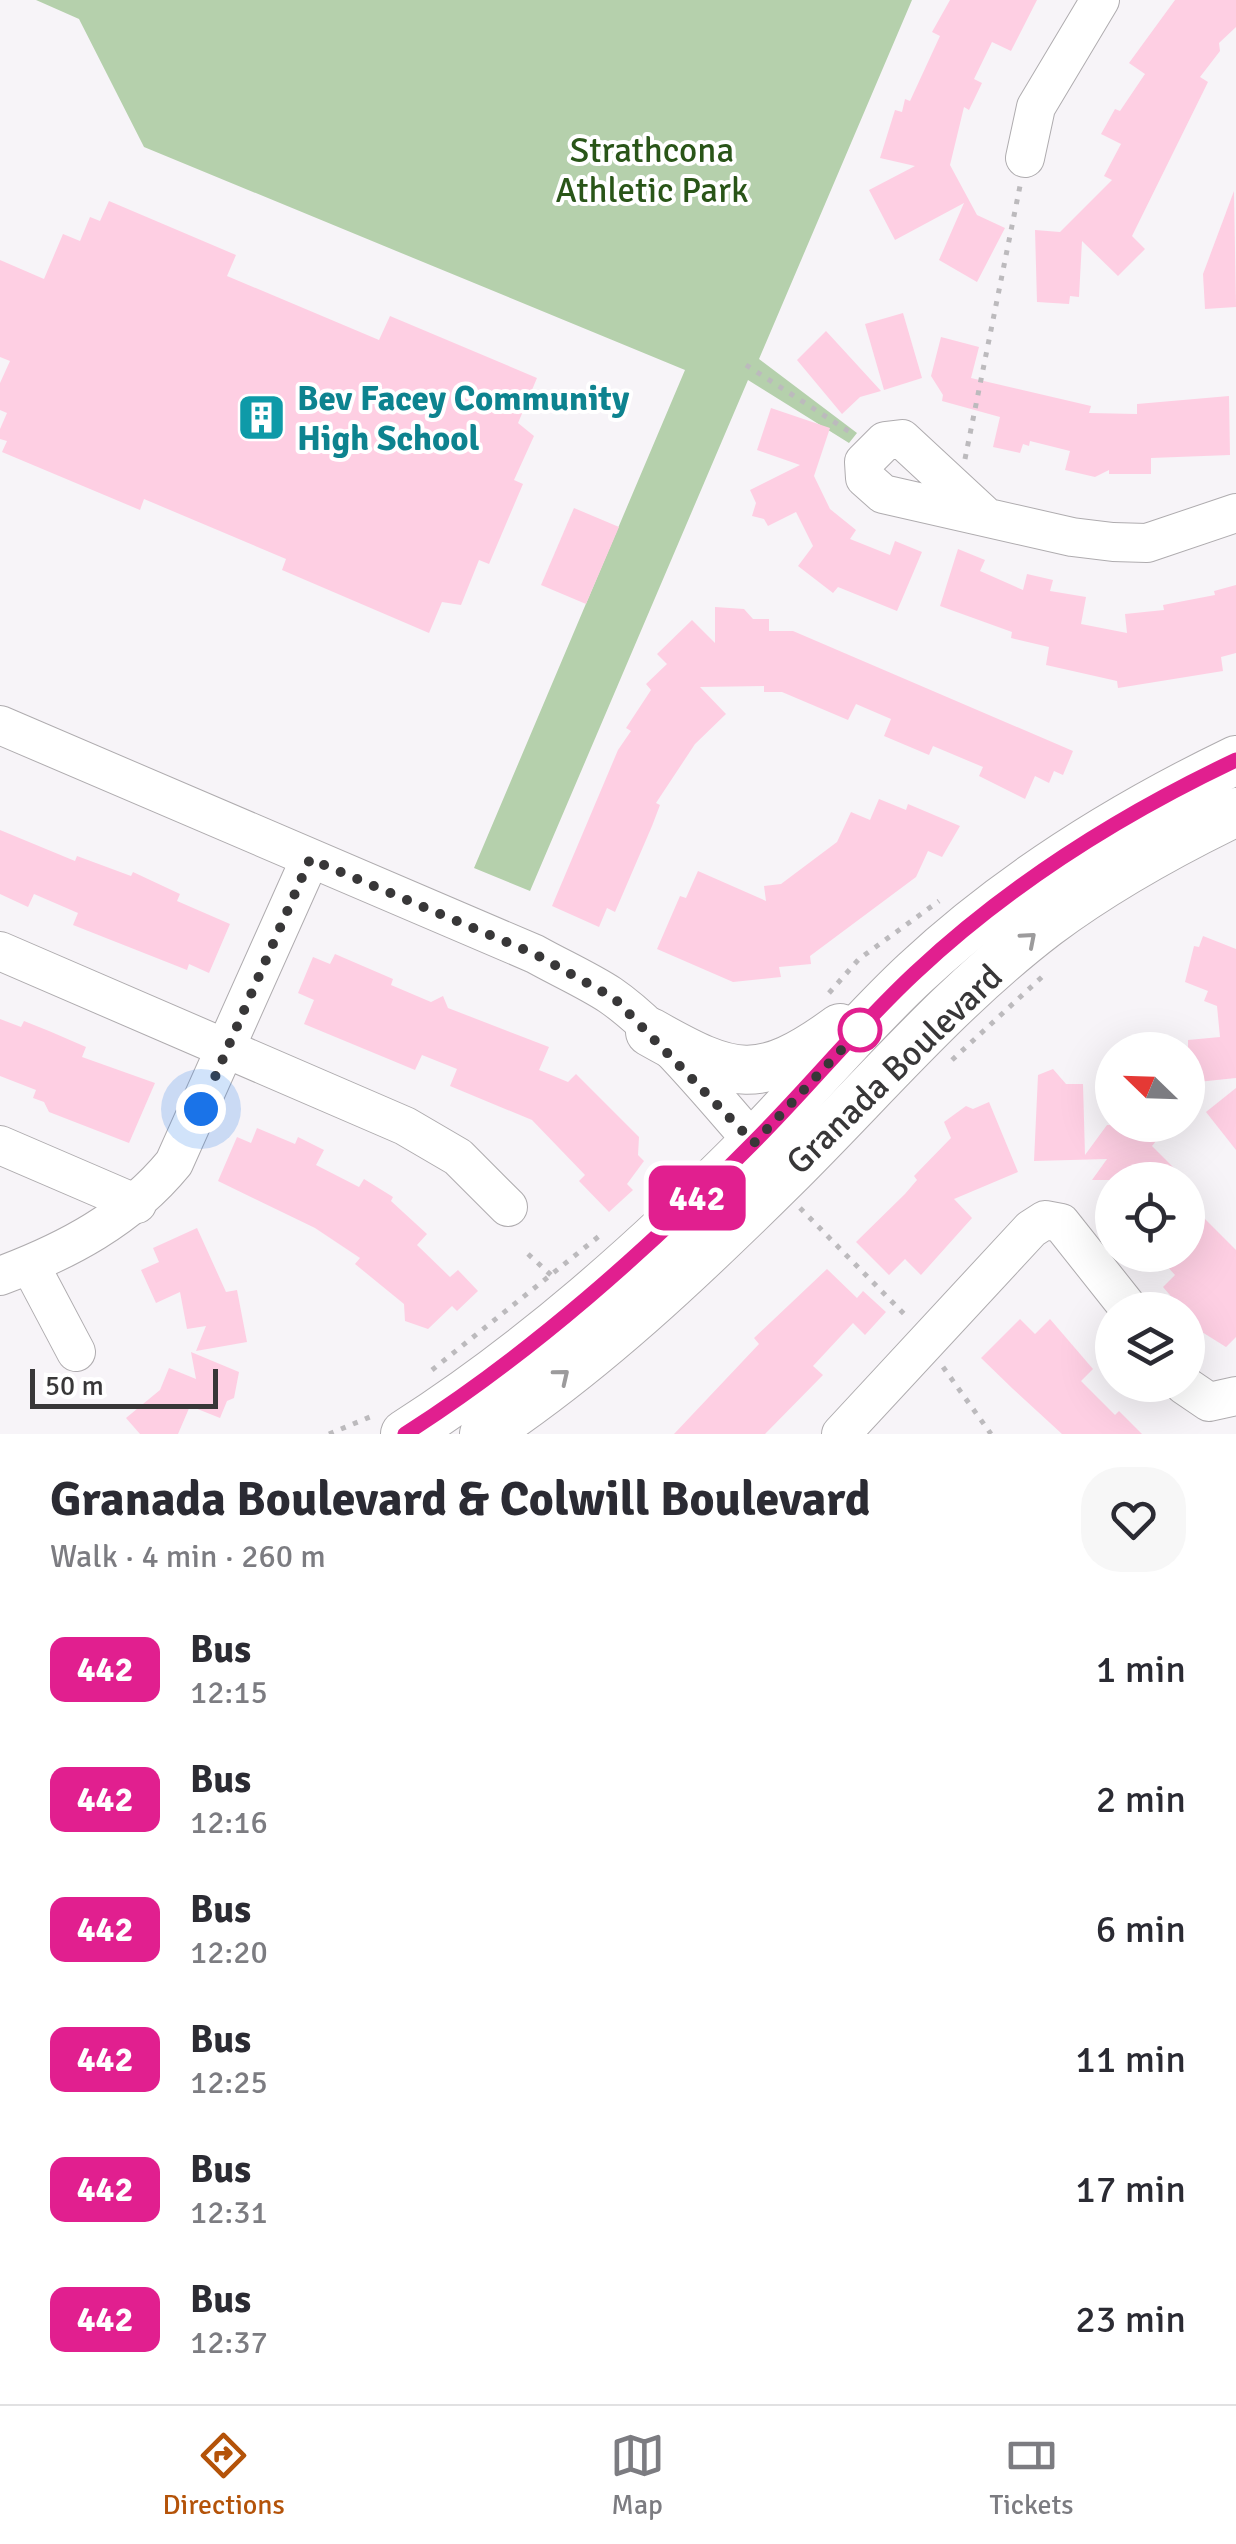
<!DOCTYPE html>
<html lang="en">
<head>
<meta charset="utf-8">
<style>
	:root { --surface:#fff; --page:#f7f7f7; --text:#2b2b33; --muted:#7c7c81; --line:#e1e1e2; --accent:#b45309 }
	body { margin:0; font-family:Signika,sans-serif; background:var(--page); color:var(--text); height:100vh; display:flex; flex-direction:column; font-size:38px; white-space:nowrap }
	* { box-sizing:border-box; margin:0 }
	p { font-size:32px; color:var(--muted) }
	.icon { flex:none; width:55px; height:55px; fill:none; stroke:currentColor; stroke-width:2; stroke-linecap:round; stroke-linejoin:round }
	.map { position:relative; height:1434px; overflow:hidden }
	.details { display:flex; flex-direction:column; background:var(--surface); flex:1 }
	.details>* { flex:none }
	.badge { padding:0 20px; border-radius:15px; font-size:35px; line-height:65px }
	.needle { width:65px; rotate:293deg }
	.controls { position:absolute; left:1095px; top:1032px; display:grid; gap:20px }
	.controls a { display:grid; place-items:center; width:110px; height:110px; border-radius:50%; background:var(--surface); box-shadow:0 10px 40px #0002; font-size:50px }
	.scale { position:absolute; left:30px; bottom:25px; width:188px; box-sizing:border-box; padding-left:10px; border:5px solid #383738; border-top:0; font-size:28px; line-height:35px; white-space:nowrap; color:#383738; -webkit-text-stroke:8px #fff; paint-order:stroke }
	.you { position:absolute; width:50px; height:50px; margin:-25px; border:8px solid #fff; border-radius:50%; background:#1a73e8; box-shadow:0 0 0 15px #1a73e833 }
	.map>.badge { position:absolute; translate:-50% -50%; box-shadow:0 0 0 5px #fff }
	.round { display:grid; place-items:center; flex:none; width:105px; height:105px; border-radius:40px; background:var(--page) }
	.overview { display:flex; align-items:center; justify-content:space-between; height:170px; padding:0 50px }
	h1 { font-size:48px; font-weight:700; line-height:75px }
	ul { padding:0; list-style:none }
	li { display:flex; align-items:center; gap:30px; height:130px; padding:0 50px }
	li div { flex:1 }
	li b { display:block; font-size:38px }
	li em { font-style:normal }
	li .badge { min-width:110px; font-weight:700; text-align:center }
	.tab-bar { display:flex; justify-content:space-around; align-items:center; height:140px; border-top:2px solid var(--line); background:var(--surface); font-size:28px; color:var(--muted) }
	.tab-bar a { display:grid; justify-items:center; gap:5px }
	.tab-bar .on { color:var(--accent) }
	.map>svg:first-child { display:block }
</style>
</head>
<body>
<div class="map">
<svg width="1236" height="1434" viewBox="0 0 1236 1434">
	<rect width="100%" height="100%" fill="#f7f4f8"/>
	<polygon fill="#b5d0ac" points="36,0 912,0 759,359 857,433 849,443 748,380 530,891 474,868 685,370 144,147 79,19"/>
	<g fill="#fecfe3">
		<polygon points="950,0 1037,0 1011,51 992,42 974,79 982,83 969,110 964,107 950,165 977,215 1005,228 977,282 939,260 964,203 895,240 869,190 915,166 880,158 895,110 902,112 905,99 910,101 940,36 932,32"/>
		<polygon points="1175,0 1236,0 1236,27 1219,43 1220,51 1200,77 1208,82 1132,236 1145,249 1118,276 1082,241 1079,297 1070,296 1069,304 1037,302 1035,230 1060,232 1112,180 1104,176 1121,144 1101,134 1115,109 1120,111 1145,74 1129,63"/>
		<polygon points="1234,191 1236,307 1205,309 1203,274"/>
		<polygon points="109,201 236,255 227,276 379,340 390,316 537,378 518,423 534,436 514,480 523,484 489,564 479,560 461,605 442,602 429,633 282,570 286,559 144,499 140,510 2,452 7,441 0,439 0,429 7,413 0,410 0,383 10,361 0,357 0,260 44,279 63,234 80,241 90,217 100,221"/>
		<polygon points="903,313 922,378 884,390 865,324"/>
		<polygon points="826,331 881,391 860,397 842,414 797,360"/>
		<polygon points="941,337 979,347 971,378 1091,406 1089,413 1137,414 1137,404 1229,396 1230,455 1151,458 1151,474 1109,474 1109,470 1095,477 1065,470 1070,451 1030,441 1029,446 1023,444 1020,453 993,447 1000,417 942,401 943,395 931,376"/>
		<polygon points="771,408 830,428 814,476 830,509 856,530 850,539 890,555 895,541 922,552 897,611 838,587 833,593 798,566 813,546 796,512 768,526 764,519 752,516 756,503 750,490 800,465 757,450"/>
		<polygon points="574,508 619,527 586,604 541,585"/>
		<polygon points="958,549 985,560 980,571 1023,590 1027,574 1053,580 1050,591 1086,597 1081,624 1127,633 1125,614 1164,610 1163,605 1215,595 1214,591 1236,585 1236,653 1221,657 1223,671 1118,688 1117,681 1046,665 1049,647 1011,638 1012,632 940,606"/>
		<polygon points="715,607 744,609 753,619 769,619 769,631 793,631 1073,751 1063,775 1054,771 1049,783 1035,776 1025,799 979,776 983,767 933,746 929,755 884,736 891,719 856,704 848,720 782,692 764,692 764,686 700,687 726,714 695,744 656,803 660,805 652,826 615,912 607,908 599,927 552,906 618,750 631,731 626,728 651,690 646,684 667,664 657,654 692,620 715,643"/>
		<polygon points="879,799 906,810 908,804 960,826 942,857 928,851 916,877 810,956 811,964 779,967 781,977 733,982 657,949 680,896 686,898 698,871 766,901 764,886 781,884 837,842 851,812 870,820"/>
		<polygon points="0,830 75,861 77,856 131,876 133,872 180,894 177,901 230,924 209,973 189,964 187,970 73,925 78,913 34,894 28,907 0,894"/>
		<polygon points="1203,936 1236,949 1236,1078 1188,1083 1188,1040 1220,1037 1217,1006 1204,1001 1208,991 1185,982 1194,946 1199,947"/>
		<polygon points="335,954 393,979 391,985 431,1002 443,996 448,1008 549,1047 539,1070 568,1082 576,1074 639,1137 638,1155 644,1161 627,1184 633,1190 609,1212 579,1181 585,1175 532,1120 450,1086 457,1069 422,1055 415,1070 304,1024 314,1000 298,993 313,957 330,964"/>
		<polygon points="0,1019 21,1027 24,1021 49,1031 86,1047 82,1057 155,1083 129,1143 49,1112 44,1102 33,1098 36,1090 0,1076"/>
		<polygon points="1053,1069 1066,1084 1083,1084 1085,1155 1107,1125 1145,1125 1160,1136 1152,1146 1186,1180 1092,1180 1107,1159 1034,1161 1038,1075"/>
		<polygon points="1236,1088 1236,1150 1206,1112"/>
		<polygon points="989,1102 1018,1172 954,1199 972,1218 921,1275 905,1259 889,1275 856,1242 905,1194 917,1180 914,1176 951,1138 944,1122 966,1106 973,1109"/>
		<polygon points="257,1128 295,1144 298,1137 324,1150 316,1165 359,1187 364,1179 393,1197 391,1201 427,1234 417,1245 450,1277 458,1270 478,1291 457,1311 452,1306 428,1329 405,1321 404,1304 355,1264 360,1258 315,1228 218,1181 237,1137 251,1143"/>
		<polygon points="1188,1202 1236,1250 1236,1337 1226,1347 1202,1332 1163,1287 1175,1275 1157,1255 1188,1255"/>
		<polygon points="197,1228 226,1292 237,1290 247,1342 196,1351 206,1326 187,1329 180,1292 156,1303 141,1270 159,1262 153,1248"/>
		<polygon points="827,1269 857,1298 863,1291 886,1312 865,1335 853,1323 813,1366 823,1375 765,1434 674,1434 759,1344 754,1338"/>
		<polygon points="1020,1319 1035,1334 1050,1319 1093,1369 1081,1381 1115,1415 1119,1411 1142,1434 1062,1434 1013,1389 981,1358"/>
		<polygon points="191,1352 239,1372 234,1398 227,1401 220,1418 190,1406 178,1434 140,1434 126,1418 160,1390 169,1368 196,1379"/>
	</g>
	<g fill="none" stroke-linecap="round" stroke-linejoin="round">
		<defs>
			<g id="minor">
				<polyline points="1025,158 1036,107 1100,0"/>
				<polyline points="984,515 902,439 885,441 864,462 865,478 883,494 1072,537 1113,542 1147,543 1236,513"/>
				<path d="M0 725 535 954C560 968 587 980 610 995 664 1032 727 1114 773 1164"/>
				<polyline points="0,951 405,1126 458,1157 508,1207"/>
				<polyline points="0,1145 137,1204"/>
				<polyline points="30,1265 76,1352"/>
				<path d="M0 1276C67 1251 128 1219 174 1163L310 859"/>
				<polyline points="1184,1385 1209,1402 1236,1396"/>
				<polyline points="841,1434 1031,1229 1045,1220 1061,1223 1130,1310"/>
			</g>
			<g id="major">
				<path d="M650 1032C733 1079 759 1087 840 1028"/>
				<path d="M405 1434C532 1353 647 1250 753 1143 808 1087 858 1026 915 973 1010 884 1120 816 1236 760"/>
				<path d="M484 1434C593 1362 691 1269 784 1177 870 1092 949 998 1046 924 1105 880 1170 844 1236 812"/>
			</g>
		</defs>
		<use href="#minor" stroke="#afacaf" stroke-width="40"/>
		<use href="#major" stroke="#afacaf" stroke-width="50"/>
		<g stroke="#bcbabd" stroke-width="5" stroke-dasharray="5 8" stroke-linecap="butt">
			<polyline points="746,365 853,434"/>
			<polyline points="965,459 1020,186"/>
			<polyline points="829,993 859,959 939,901"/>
			<polyline points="952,1060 1043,976"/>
			<polyline points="800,1208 908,1318"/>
			<polyline points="528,1254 551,1275"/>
			<polyline points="943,1367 991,1434"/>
			<polyline points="432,1370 603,1233"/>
			<polyline points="329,1434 377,1414"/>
		</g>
		<use href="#minor" stroke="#fff" stroke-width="38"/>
		<use href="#major" stroke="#fff" stroke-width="48"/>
	</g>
	<defs><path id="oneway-chevron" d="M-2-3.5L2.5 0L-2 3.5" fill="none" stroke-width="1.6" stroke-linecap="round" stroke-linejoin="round" transform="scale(2.5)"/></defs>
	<g stroke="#9c9b9c">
		<use href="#oneway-chevron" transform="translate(1029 939) rotate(-41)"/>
		<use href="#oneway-chevron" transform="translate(562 1376) rotate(-39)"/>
	</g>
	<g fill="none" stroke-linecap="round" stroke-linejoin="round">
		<defs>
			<path id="line" d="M405 1434C532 1353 647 1250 753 1143 808 1088 858 1026 915 973 1010 884 1120 815 1236 760"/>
		</defs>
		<use href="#line" stroke="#fff" stroke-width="22"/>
		<use href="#line" stroke="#e11f8f" stroke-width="15"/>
		<polyline stroke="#383738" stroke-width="10" stroke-dasharray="0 18" points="201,1109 310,859 535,954 614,998 754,1143 860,1030"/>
	</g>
	<defs>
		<symbol id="building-square" viewBox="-11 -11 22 22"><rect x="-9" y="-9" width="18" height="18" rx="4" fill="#0f9aa8" stroke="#fff"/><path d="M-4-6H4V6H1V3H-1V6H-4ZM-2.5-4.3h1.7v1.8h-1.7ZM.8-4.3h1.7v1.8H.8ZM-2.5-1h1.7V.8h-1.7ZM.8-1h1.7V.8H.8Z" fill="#fff"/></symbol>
	</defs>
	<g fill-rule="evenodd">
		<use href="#building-square" x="234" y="390" width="55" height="55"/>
	</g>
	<circle fill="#fff" stroke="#e11f8f" stroke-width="5" cx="860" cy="1030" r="20"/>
	<g text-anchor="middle" stroke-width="8" stroke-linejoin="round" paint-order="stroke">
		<g font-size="35" fill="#295518" stroke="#fff">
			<text x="652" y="162">Strathcona<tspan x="652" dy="40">Athletic Park</tspan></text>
		</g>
		<g font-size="35" font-weight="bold" fill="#0d838f" stroke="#fff" text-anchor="start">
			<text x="297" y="410">Bev Facey Community<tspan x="297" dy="40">High School</tspan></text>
		</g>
		<g font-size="35" fill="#383738" stroke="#fff">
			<text transform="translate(894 1069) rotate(-44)" y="12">Granada Boulevard</text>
		</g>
	</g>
</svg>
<div class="controls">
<a><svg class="needle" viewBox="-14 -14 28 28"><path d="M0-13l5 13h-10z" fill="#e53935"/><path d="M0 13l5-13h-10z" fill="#7c7c81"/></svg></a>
<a><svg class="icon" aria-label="locate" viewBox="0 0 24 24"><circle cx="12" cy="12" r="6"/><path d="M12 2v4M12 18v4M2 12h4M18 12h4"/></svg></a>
<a><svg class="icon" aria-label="layers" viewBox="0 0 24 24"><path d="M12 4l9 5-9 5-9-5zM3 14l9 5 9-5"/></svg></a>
</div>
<div class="scale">50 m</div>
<div class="you" style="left:201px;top:1109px"></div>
<b class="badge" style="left:697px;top:1198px;background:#e11f8f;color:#fff">442</b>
</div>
<section class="details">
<div class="overview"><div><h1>Granada Boulevard &amp; Colwill Boulevard</h1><p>Walk · 4 min · 260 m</p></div><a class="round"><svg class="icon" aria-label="heart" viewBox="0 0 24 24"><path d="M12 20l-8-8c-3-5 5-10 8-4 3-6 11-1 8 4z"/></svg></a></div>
<ul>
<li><span class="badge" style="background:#e11f8f;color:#fff">442</span><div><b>Bus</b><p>12:15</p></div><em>1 min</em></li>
<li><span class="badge" style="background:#e11f8f;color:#fff">442</span><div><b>Bus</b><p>12:16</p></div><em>2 min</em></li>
<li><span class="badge" style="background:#e11f8f;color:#fff">442</span><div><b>Bus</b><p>12:20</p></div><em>6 min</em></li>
<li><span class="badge" style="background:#e11f8f;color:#fff">442</span><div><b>Bus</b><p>12:25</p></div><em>11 min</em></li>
<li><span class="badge" style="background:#e11f8f;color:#fff">442</span><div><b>Bus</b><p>12:31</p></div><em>17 min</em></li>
<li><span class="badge" style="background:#e11f8f;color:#fff">442</span><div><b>Bus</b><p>12:37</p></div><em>23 min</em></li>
</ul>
</section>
<nav class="tab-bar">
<a class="on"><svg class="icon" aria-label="directions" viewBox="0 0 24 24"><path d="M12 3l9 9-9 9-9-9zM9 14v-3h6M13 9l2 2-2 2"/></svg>Directions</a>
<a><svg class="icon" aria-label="map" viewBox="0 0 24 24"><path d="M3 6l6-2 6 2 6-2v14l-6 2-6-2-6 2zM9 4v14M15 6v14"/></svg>Map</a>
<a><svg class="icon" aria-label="tickets" viewBox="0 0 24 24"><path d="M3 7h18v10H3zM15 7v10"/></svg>Tickets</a>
</nav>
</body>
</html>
